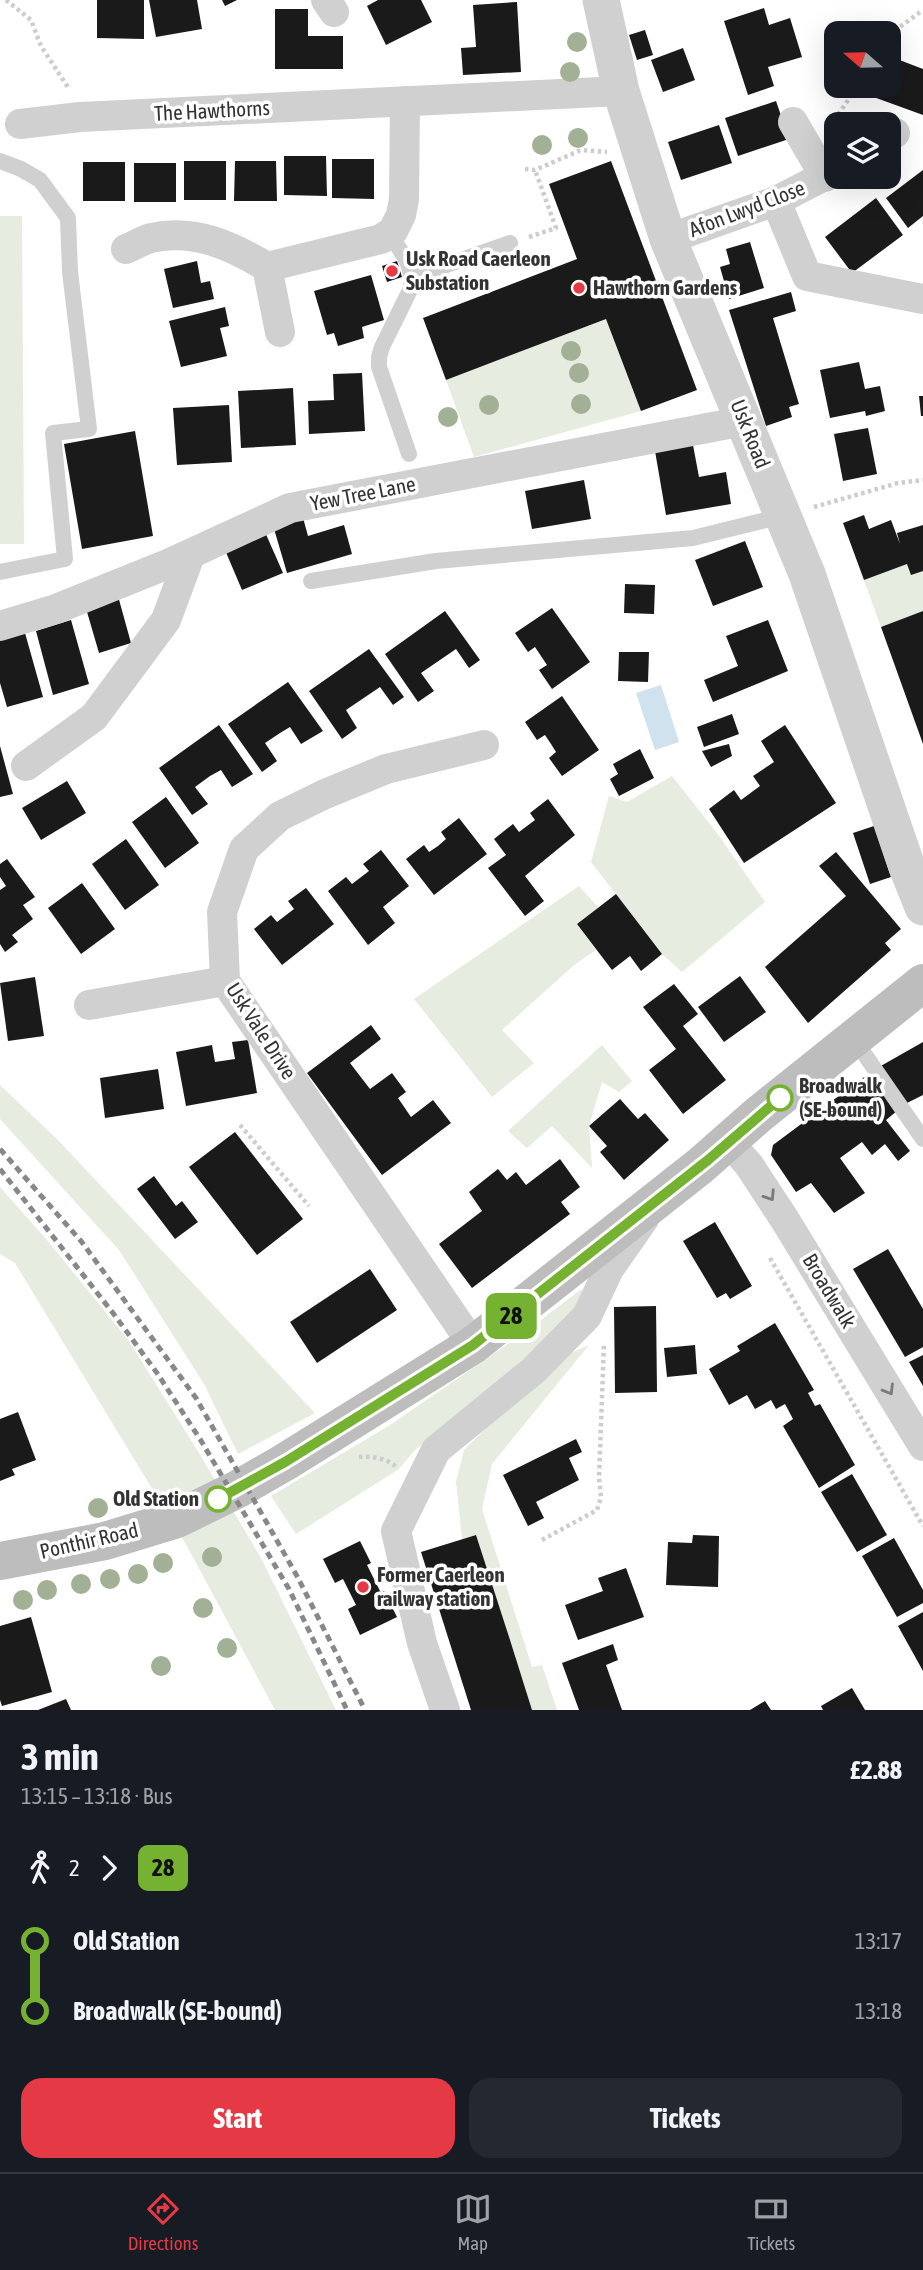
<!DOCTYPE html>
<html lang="en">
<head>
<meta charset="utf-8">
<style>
	:root { --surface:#171b24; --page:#242831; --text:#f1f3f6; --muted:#9ea1a6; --line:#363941; --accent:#e63946 }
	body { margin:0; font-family:"Asap Condensed",sans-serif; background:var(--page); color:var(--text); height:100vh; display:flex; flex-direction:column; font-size:26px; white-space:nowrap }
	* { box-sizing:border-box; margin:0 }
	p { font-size:23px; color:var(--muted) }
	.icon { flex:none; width:38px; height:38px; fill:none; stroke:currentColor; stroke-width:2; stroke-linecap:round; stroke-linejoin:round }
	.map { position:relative; height:1710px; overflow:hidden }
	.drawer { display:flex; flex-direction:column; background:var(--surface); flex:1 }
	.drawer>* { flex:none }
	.badge { padding:0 14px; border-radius:10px; font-size:24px; line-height:46px }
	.needle { width:46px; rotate:290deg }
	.controls { position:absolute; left:824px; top:21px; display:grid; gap:14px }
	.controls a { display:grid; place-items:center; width:77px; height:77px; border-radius:14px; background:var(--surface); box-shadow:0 7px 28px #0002; font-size:35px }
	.map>.badge { position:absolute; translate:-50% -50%; box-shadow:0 0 0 4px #fff }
	.legs { display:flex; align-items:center; gap:10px; height:77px; padding:0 21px; font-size:23px }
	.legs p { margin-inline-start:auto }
	.summary { display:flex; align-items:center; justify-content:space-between; height:119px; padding:0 21px }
	h1 { font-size:38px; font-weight:700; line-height:52px }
	.primary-button { display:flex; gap:14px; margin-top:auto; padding:14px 21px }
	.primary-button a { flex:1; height:80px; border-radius:21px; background:var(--accent); color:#fff; font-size:28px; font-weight:700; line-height:80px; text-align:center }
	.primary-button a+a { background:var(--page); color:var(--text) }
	ul { padding:0 21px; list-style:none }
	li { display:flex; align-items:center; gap:24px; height:70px; font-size:26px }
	li i { display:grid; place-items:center; width:10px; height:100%; margin:0 9px; background:currentColor }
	li i::after { content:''; width:18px; height:18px; margin:-9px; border:5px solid; border-radius:50%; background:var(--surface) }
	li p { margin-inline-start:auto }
	li:first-child i { background:linear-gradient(#0000 50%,currentColor 0) }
	li:last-child i { background:linear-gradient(currentColor 50%,#0000 0) }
	.menu { display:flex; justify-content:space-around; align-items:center; height:98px; border-top:2px solid var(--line); background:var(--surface); font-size:19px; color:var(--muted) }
	.menu a { display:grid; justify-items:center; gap:4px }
	.menu .active { color:var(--accent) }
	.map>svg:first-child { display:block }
</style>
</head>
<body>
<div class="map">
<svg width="923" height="1710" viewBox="0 0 923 1710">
	<rect width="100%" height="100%" fill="#fff"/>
	<g fill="#e6ecdf">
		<polygon points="0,216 22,216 24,544 0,544"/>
		<polygon points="606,319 641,411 474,457 446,380"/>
		<polygon points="907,564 923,571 923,611 881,627 864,580"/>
		<polygon points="672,776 717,833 765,902 682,972 662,954 591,862 609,796 627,802"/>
		<polygon points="579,886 598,907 577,924 596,950 574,965 502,1030 534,1063 492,1097 414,999"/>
		<polygon points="602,1045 632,1081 619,1092 602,1082 589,1126 592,1168 552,1126 527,1148 508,1131"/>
		<polygon points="0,1085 57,1139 315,1413 238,1454 204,1384 119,1250 0,1119"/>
		<polygon points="0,1187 47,1240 129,1341 199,1453 261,1558 336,1710 275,1710 187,1546 15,1263 0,1254"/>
		<polygon points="580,1290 587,1290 585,1298 556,1332 414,1451 399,1469 296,1534 271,1496 390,1425 528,1330"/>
		<polygon points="589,1345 492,1464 482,1509 532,1667 542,1665 557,1710 532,1710 476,1535 462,1539 456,1482 464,1450 557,1359"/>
	</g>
	<polygon fill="#cfe2ee" points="661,685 679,742 655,750 636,693"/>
	<g fill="#1a1a1a">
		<polygon points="97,0 144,0 144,39 97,38"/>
		<polygon points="149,0 197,0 202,29 156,37"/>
		<polygon points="222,0 237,0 225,6"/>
		<polygon points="378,0 421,0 432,22 386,45 367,6"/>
		<polygon points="517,2 521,72 463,75 461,48 476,47 473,5"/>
		<polygon points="764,8 769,25 790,18 802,57 768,67 774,86 748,95 724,21"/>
		<polygon points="275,9 308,9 308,36 343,36 343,69 275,69"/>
		<polygon points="645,30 653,55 637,60 629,35"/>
		<polygon points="683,48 695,80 663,92 651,60"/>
		<polygon points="889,56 923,69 923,115 868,95 872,86 889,86"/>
		<polygon points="776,101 789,139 738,156 725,118"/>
		<polygon points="719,125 732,163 681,180 668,142"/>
		<polygon points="284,156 326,156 327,196 284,195"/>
		<polygon points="332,159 374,159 374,199 332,198"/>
		<rect x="184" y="161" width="42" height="39"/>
		<polygon points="235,161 276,161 277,201 234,201"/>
		<polygon points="611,161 697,390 641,411 606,319 446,380 423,318 577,259 549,184"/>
		<rect x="83" y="162" width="42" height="39"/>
		<rect x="134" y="163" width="42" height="39"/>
		<polygon points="923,170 923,216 908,228 886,198"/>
		<polygon points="876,198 903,235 852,273 825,237"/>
		<polygon points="750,242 764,288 729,299 720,267 730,264 726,249"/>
		<polygon points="197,261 201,283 210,281 214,299 173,308 164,269"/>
		<polygon points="397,261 402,277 387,282 382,266"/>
		<polygon points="371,275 384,320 362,327 364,338 338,346 334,333 327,335 314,291"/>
		<polygon points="791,292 796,311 773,318 799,404 789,407 792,417 766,426 729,310"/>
		<polygon points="225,307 229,326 220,328 227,356 181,367 169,321"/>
		<polygon points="859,362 865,389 880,386 885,411 866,416 865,411 830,418 820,370"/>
		<polygon points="362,373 365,431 309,434 308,401 334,400 333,374"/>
		<polygon points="293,388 296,445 241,448 238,391"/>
		<polygon points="919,396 923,396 923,416 921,416"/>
		<polygon points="229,405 232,462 177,465 173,408"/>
		<polygon points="868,428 877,474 843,481 834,434"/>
		<polygon points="135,431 153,536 82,549 64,444"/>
		<polygon points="693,445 699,477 726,472 731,504 666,515 655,451"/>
		<polygon points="584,480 591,519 532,529 525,491"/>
		<polygon points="302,514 308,536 344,525 352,554 287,573 272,522"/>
		<polygon points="864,515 869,529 891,520 900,544 897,533 923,525 923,571 911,575 907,564 864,580 843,523"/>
		<polygon points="265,532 283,573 242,590 225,550"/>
		<polygon points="745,541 763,587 713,606 695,560"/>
		<polygon points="625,584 655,585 654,614 624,613"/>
		<polygon points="118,596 131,643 99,653 85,605"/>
		<polygon points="552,608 590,662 552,689 539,670 547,665 535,647 528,652 515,633"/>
		<polygon points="445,611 480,660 469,668 456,649 421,673 434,691 418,702 385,654"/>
		<polygon points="923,611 923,744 881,627"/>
		<polygon points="71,620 89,684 53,695 36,631"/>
		<polygon points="768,620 788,671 713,702 704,680 738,666 726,636"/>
		<polygon points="25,633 43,697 7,707 0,683 0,640"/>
		<polygon points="369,649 404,697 393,705 380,687 346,710 357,728 342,739 309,691"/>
		<polygon points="619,652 649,652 648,682 618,681"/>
		<polygon points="288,682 323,731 301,744 290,727 280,733 265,743 277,761 262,772 228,724"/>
		<polygon points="562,696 599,750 562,776 549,758 556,752 551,744 545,735 537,740 525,722"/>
		<polygon points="732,714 739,734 704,747 697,727"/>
		<polygon points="219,725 253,774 232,787 221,770 210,776 195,787 208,804 192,815 159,768"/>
		<polygon points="785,725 836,803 744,863 709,809 734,790 741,800 760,786 753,776 774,762 761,741"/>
		<polygon points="729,744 732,756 711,767 702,751"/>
		<polygon points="0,746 13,794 0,797"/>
		<polygon points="640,749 654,778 619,796 610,779 618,774 613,764"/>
		<polygon points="67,781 86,813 41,840 22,808"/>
		<polygon points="166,797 199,843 165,868 132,822"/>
		<polygon points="548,799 575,835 525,876 544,901 525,916 488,868 506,855 494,839 513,824 519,832 535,820 530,813"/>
		<polygon points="459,818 487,854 434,895 406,859 424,845 429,852 438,846 446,839 441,832"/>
		<polygon points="874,826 891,877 870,884 853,833"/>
		<polygon points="126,839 159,885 125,910 92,864"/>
		<polygon points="381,850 409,886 383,907 395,923 368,945 328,891 346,877 352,884 369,871 363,864"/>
		<polygon points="836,852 901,929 885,943 891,950 808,1023 765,967 846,896 819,866"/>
		<polygon points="7,859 35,897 23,905 33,919 12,935 18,942 5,952 0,944 0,890 6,886 0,877 0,864"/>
		<polygon points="82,883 115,929 81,954 48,908"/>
		<polygon points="306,888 334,924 282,965 254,929 271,915 277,922 294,909 288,901"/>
		<polygon points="616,894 662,954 641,971 630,956 612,970 577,924"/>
		<polygon points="740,976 766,1012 724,1042 698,1007"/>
		<polygon points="35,977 44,1036 8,1041 0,983"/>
		<polygon points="674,984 698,1014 683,1026 726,1080 683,1114 649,1070 676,1049 643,1007"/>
		<polygon points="371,1025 381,1039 350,1063 370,1089 392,1073 406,1092 398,1098 411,1117 433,1100 451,1123 382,1175 307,1073"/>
		<polygon points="248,1040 257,1093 186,1106 176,1052 212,1045 215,1062 235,1059 232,1042"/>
		<polygon points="923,1042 923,1095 905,1104 879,1067"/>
		<polygon points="158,1069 164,1109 105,1118 100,1078"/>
		<polygon points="871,1072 897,1111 886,1120 910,1151 898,1161 885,1144 872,1155 862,1142 840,1158 865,1193 834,1213 811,1183 796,1192 771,1155 773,1145"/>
		<polygon points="620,1099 638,1119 645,1113 669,1140 624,1180 600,1152 607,1146 589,1126"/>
		<polygon points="235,1132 303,1219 257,1255 189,1167"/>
		<polygon points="560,1159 580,1187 561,1202 570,1214 472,1288 439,1244 482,1211 469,1192 498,1169 507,1180 516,1172 526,1185"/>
		<polygon points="154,1176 176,1206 182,1201 198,1222 175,1239 137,1189"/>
		<polygon points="715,1222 752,1286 730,1299 726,1293 717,1298 683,1241"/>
		<polygon points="888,1249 923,1309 923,1347 905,1357 853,1269"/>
		<polygon points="370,1269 397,1310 317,1363 290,1322"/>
		<polygon points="656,1306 657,1392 615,1393 614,1307"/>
		<polygon points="775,1323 814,1390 808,1393 815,1406 820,1404 855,1465 819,1488 783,1426 793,1419 785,1404 776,1409 771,1400 755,1409 747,1395 729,1405 709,1369 740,1351 737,1346"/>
		<polygon points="695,1345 697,1374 667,1377 664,1348"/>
		<polygon points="923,1355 923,1386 909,1362"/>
		<polygon points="18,1412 36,1460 12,1469 15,1475 0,1481 0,1419"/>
		<polygon points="576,1439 582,1452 569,1458 579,1480 536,1502 544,1518 528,1526 503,1475"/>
		<polygon points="852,1474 887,1535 857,1552 821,1492"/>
		<polygon points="476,1535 510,1640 532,1710 471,1710 421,1552"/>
		<polygon points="693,1535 719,1536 718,1587 666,1585 668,1542 692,1543"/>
		<polygon points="894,1538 923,1590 923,1603 897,1617 862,1556"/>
		<polygon points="360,1541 371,1563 367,1565 381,1593 384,1591 397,1617 360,1635 348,1609 356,1605 343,1579 335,1583 323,1559"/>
		<polygon points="626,1568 644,1617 578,1640 565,1605 603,1591 598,1578"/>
		<polygon points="923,1612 923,1671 898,1626"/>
		<polygon points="31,1617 52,1692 2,1706 0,1700 0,1626"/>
		<polygon points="613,1644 618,1660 606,1665 622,1710 579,1710 562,1663"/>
		<polygon points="852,1688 865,1710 823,1710 821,1706"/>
		<polygon points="66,1699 71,1710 38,1710"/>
		<polygon points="765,1701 771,1710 750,1710"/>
	</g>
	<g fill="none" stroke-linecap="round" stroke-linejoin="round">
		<g stroke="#cdcdcd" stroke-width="4.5" stroke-dasharray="3.5 3.5" stroke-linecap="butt">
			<polyline points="6,0 31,20 41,46 69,89"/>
			<polyline points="889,35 923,10"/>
			<polyline points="830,126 858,86"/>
			<polyline points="525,169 535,170 581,150 607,152"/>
			<polyline points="529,237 556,228 535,170"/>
			<polyline points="814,507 898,483 923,480"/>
			<polyline points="240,1125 309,1206"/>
			<polyline points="770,1258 923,1526"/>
			<path d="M359 1457C371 1456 387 1458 396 1467"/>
			<polyline points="542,1540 597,1510 601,1497 599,1478 604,1343"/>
		</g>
		<g stroke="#d0d0d0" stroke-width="16">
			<polyline points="0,161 21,169 40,180 68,218 70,272 89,429 53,433 65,559 0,572"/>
			<path d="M389 234C402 253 413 263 411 288L382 347 379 357V367L409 454"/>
			<polyline points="412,277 510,243"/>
			<polyline points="311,581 436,561 693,538 782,516"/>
			<polyline points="854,1039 923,1139"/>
		</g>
		<g stroke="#d0d0d0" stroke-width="30">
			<polyline points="326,0 334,12"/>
			<polyline points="793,122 825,177"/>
			<polyline points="20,124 80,117 621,91"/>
			<polyline points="889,137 895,133"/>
			<polyline points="776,201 807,276 923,299"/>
			<polyline points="668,239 776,201 836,170"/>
			<path d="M126 249C134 246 143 240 151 238 194 228 232 246 267 267L381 239 393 231 401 215 404 199 405 101"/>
			<polyline points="267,267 280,332"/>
			<polyline points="0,626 56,609 168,564 290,508 744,421"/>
			<polyline points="26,766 94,717 166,620 190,555"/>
			<polyline points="89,1005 225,981"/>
			<polyline points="729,1142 749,1165 785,1220 923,1446"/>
			<polyline points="473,1345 225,981 222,912 244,849 280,816 325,794 386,769 484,745"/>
			<polyline points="445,1710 422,1643 396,1531 436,1450 534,1370 587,1316 609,1269 644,1219"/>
		</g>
		<polyline stroke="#d0d0d0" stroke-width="37" points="601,0 621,91 668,239 807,574 907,867 923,907"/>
		<polyline stroke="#bdbdbd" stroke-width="38" points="0,1561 105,1541 177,1519 238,1489 285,1462 473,1345 700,1166 758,1115 923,983"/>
		<g stroke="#888" stroke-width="5" stroke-dasharray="7 5" stroke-linecap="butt">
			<polyline points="0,1149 81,1241 196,1398 297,1576 365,1710"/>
			<polyline points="0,1169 113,1313 157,1373 200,1439 289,1589 347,1710"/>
		</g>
	</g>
	<g fill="#a2b095">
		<circle cx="577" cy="42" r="10"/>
		<circle cx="570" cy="72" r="10"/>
		<circle cx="578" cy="138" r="10"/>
		<circle cx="542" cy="145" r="10"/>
		<circle cx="571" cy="351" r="10"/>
		<circle cx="579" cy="373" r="10"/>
		<circle cx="581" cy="404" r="10"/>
		<circle cx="489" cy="405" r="10"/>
		<circle cx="448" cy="417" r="10"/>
		<circle cx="98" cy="1508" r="10"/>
		<circle cx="212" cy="1557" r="10"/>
		<circle cx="163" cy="1563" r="10"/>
		<circle cx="138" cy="1574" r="10"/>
		<circle cx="110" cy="1579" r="10"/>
		<circle cx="81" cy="1584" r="10"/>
		<circle cx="47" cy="1590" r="10"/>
		<circle cx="23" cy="1600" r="10"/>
		<circle cx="203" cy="1608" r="10"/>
		<circle cx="227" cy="1648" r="10"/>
		<circle cx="161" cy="1666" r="10"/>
	</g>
	<defs><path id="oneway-chevron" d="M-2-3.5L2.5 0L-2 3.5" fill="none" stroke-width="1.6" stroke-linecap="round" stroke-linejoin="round" transform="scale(1.75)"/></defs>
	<g stroke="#7a7a7a">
		<use href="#oneway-chevron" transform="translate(770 1196) rotate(57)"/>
		<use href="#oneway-chevron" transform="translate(889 1390) rotate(59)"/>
	</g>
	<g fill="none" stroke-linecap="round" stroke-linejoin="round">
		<defs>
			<polyline id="line-1" points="218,1499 285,1462 473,1345 708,1160 780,1098"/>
		</defs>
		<use href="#line-1" stroke="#fff" stroke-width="16"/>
		<use href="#line-1" stroke="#76b231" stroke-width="10"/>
	</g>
	<g fill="#e63946" stroke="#fff" stroke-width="2.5">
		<circle cx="392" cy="271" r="7"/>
		<circle cx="579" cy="288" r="7"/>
		<circle cx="363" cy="1587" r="7"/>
	</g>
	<g fill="#fff" stroke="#76b231" stroke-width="3.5">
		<circle cx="780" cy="1098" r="12"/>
		<circle cx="218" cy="1499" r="12"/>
	</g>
	<g text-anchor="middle" stroke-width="7" stroke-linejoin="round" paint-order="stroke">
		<g font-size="21" fill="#333" stroke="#fff">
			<text transform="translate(212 111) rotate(-3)" y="7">The Hawthorns</text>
			<text transform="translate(747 209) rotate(-21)" y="7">Afon Lwyd Close</text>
			<text transform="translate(750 434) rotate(68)" y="7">Usk Road</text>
			<text transform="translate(363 494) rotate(-11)" y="7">Yew Tree Lane</text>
			<text transform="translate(261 1031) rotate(57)" y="7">Usk Vale Drive</text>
			<text transform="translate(829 1291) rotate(59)" y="7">Broadwalk</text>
			<text transform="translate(89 1541) rotate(-13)" y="7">Ponthir Road</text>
		</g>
		<g font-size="21" font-weight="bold" fill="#333" stroke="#fff" text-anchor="start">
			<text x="406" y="266">Usk Road Caerleon<tspan x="406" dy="24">Substation</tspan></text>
			<text x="593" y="295">Hawthorn Gardens</text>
			<text x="377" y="1582">Former Caerleon<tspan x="377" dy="24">railway station</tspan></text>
		</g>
		<g font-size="21" font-weight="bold" fill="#333" stroke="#fff" text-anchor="start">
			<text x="799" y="1093">Broadwalk<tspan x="799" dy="24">(SE-bound)</tspan></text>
			<text x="199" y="1506" text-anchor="end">Old Station</text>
		</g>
	</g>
</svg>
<div class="controls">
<a><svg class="needle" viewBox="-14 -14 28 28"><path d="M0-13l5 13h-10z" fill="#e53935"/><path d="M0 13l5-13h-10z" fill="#9ea1a6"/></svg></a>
<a><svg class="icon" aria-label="layers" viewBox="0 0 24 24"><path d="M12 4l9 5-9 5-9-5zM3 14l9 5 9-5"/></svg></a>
</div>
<b class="badge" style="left:511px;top:1316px;background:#76b231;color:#111">28</b>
</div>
<section class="drawer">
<div class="summary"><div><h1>3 min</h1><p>13:15 – 13:18 · Bus</p></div><b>£2.88</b></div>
<div class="legs"><svg class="icon" aria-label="walk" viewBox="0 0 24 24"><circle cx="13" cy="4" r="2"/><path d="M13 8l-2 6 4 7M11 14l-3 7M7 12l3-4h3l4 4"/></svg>2<svg class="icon" aria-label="forward" viewBox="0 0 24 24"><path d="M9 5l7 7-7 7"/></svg><b class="badge" style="background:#76b231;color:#111">28</b></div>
<ul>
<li><i style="color:#76b231"></i><b>Old Station</b><p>13:17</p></li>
<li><i style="color:#76b231"></i><b>Broadwalk (SE-bound)</b><p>13:18</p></li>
</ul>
<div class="primary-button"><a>Start</a><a>Tickets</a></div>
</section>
<nav class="menu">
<a class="active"><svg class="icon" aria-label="directions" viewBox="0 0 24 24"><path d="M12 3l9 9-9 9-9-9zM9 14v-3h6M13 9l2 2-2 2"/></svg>Directions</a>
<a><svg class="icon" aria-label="map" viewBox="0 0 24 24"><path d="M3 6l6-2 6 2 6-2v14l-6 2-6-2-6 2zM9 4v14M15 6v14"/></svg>Map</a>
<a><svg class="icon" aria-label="tickets" viewBox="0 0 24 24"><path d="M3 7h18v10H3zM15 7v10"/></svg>Tickets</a>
</nav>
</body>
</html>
